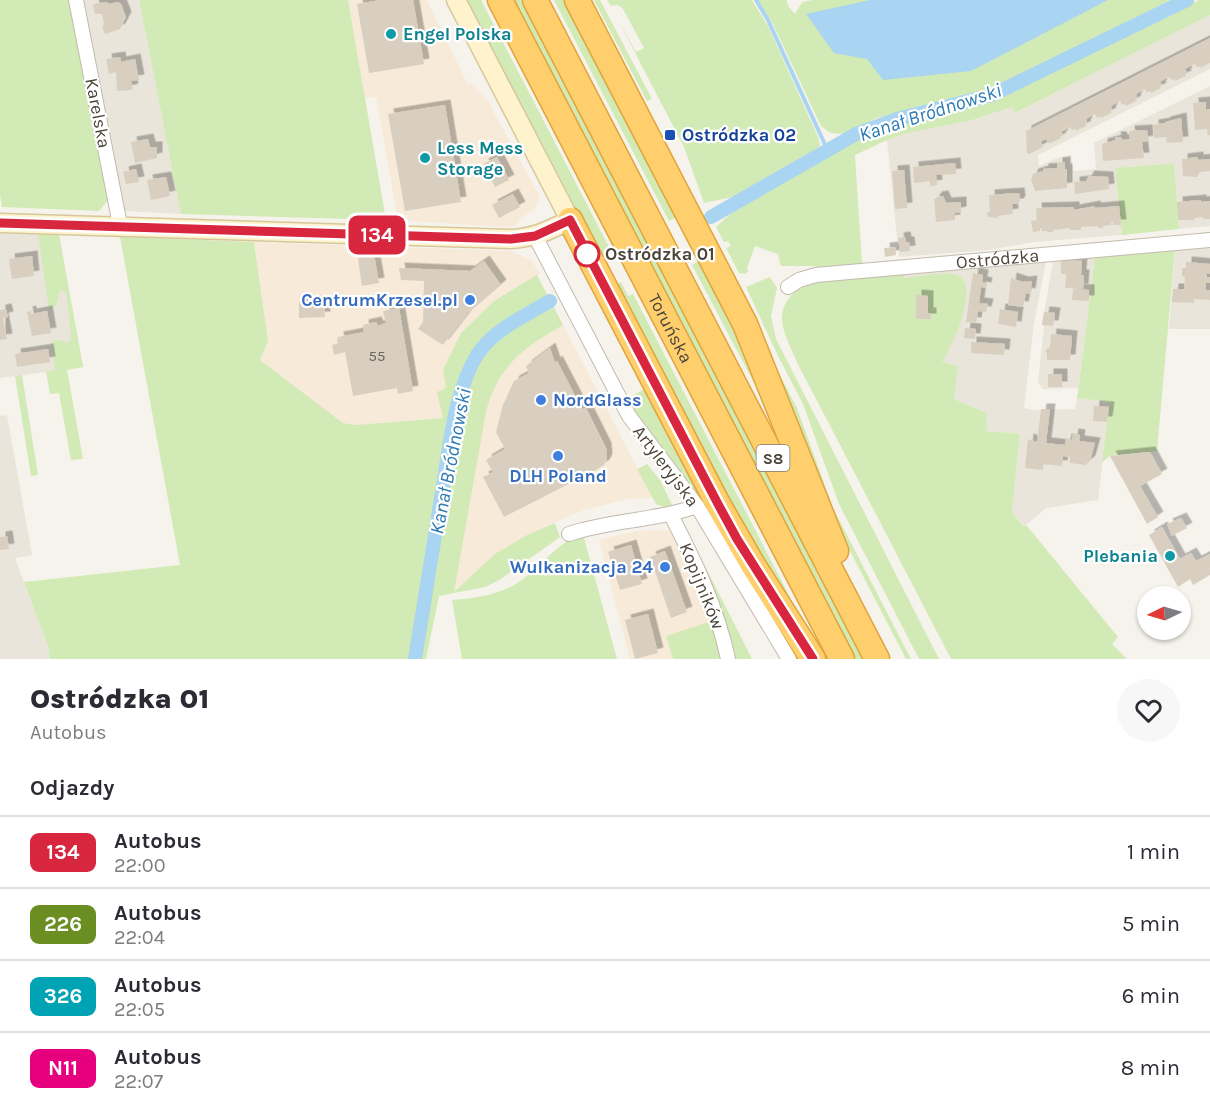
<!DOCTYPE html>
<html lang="pl">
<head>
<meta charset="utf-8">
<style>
	:root { --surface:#fff; --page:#f7f7f7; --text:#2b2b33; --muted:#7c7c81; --line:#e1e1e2 }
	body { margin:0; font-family:Karla,sans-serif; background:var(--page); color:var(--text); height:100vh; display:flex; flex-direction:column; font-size:22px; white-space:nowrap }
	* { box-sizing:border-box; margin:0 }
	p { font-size:20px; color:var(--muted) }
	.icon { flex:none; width:33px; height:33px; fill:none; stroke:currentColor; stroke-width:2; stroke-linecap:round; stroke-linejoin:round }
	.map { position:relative; height:659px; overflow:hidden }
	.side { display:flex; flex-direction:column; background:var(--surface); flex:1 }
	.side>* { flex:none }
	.badge { padding:0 12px; border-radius:9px; font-size:21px; line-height:39px }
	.needle { width:39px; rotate:265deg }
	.controls { position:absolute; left:1137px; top:586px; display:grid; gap:12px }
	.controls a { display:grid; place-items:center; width:54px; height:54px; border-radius:50%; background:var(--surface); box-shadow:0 2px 4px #0004; font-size:30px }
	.map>.badge { position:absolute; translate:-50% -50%; box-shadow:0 0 0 3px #fff }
	h2 { padding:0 30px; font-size:22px; line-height:54px }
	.round { display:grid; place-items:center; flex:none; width:63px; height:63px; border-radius:32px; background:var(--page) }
	.headline { display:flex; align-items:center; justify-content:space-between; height:102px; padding:0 30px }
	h1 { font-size:28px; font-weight:800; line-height:45px }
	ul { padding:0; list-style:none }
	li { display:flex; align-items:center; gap:18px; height:72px; padding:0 30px; border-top:2px solid var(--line) }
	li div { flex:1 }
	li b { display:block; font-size:22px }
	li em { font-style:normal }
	li .badge { min-width:66px; font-weight:700; text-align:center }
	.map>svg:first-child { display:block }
</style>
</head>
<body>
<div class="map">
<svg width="1210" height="659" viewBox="0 0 1210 659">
	<defs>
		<filter id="shadow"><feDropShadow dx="5.5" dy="-5.5" stdDeviation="0" flood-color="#0004"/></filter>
	</defs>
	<rect width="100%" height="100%" fill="#f6f3ec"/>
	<g fill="#eae5da">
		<polygon points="82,0 139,0 181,214 123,211"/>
		<polygon points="1210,15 1210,69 1038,155 1039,166 1059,157 1071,155 1073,171 1096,169 1094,143 1210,86 1210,226 1179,229 1174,163 1115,168 1122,235 1034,242 989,250 899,257 887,140 904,134 972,120 1014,107 1016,113"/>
		<polygon points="0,234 59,235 83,367 0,378"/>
		<polygon points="1210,246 1210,329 1169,329 1175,249"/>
		<polygon points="1095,257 1078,388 1043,389 1038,382 1044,326 1042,325 1053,261"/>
		<polygon points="1046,262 1034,323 1024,408 1032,410 1075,409 1077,398 1110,402 1098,500 1046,508 1025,526 1012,513 1020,434 985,431 987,413 954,399 918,358 886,311 905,272"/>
		<polygon points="7,415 32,555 15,558 48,646 50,659 0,659 0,416"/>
	</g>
	<g fill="#f7ead8">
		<polygon points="348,0 427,0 468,85 469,82 491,104 493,111 540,197 535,208 520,219 517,226 502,227 398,220 376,97 365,98"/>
		<polygon points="254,242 511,251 532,261 540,274 494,301 461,333 447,388 443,418 356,425 343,423 260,360 268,341"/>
		<polygon points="563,325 653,498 627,499 581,511 529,534 453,593 486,412 494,388 506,368 519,353 537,340"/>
		<polygon points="669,530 705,598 712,621 666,636 673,659 630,659 599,540 635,531"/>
	</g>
	<g fill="#d2eab5">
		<polygon points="0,0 73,0 110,198 99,211 2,207 0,195"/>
		<polygon points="139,0 348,0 386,220 181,214"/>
		<polygon points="467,0 481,0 610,249 605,251 606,254 601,257"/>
		<polygon points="514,0 521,0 863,659 856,659"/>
		<polygon points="554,0 568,0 679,216 669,221"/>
		<polygon points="594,0 600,0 652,99 647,101"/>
		<polygon points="607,0 752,0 768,26 818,137 820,144 818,150 737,196 704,203 684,147 618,20 636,52 644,48 623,9 618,5 611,6"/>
		<polygon points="758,0 787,0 788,6 795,14 802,2 813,0 1171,0 996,87 967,97 877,118 843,134 830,133 821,126 773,24"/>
		<polygon points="1199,0 1210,0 1210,15 1015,113 1013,107 972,120 904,134 887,140 855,155 862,264 816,269 815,266 781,266 778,254 755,246 747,268 748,271 745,274 739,273 726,248 731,246 728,241 724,242 716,227 742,203 854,139 896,125 999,97"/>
		<polygon points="1174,163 1179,229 1122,235 1115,168"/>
		<polygon points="38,234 59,235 83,367 67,370 83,459 71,460 59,393 50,394 46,372 55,370 52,341 60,340 66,343 70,341 71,333 66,292 60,290 56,306 49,309"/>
		<path d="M120 237 254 242 268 341 260 360 343 423 356 425 443 418 437 392 446 388 443 370 461 333 494 301 537 275 563 325C523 348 498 366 486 412L454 592 495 554 529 534 555 523 560 537 501 579 485 587 439 596 426 659H50L48 646 24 582 180 565Z"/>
		<polygon points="1175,249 1157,451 1110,456 1102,462 1110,402 1077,398 1095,257"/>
		<polygon points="702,259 741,335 774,421 692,265"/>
		<path d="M905 272 903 278C917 277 947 270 959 276 980 288 951 348 942 362L958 366 954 399 987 413 986 431 1020 434 1012 513 1024 526H1027L1118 637 1112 644 1127 659H951C909 578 867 497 825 416 815 396 782 339 782 320 782 299 796 288 814 282Z"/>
		<polygon points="770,277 777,288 771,316 776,339 939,659 919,659 839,504 803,404 778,356 746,287"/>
		<polygon points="621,282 628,296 633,294 822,659 784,603 696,440 615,285"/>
		<polygon points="596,296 801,659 793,659 627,399 644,389"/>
		<polygon points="771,358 797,408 833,508 911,659 906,659 835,522"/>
		<polygon points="22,375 38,475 31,476 15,376"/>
		<polygon points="647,464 660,480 672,505 666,508 656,504 637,469"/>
		<polygon points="682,521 744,643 752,659 732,659 730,637 681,525"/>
		<path d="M574 537 584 538 617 659H462L452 600C477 598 502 595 523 579 541 565 554 548 574 537Z"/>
		<polygon points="712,621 725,659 673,659 666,636"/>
	</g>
	<polygon fill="#a9d4f2" points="870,0 1108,0 971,71 883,80 867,59 834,53 806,14"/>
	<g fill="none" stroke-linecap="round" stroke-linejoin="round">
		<g stroke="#a9d4f2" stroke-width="4">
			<polyline points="756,0 768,20 827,149"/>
			<polyline points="1171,8 1180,0"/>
		</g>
		<g stroke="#a9d4f2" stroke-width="14">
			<polyline points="711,217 856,134 897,119 992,95 1187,0"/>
			<path d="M415 659C424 603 433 548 442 492 450 447 453 395 477 355 494 329 525 316 550 301"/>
		</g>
	</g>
	<g fill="#d8cfc1" filter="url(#shadow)">
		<polygon points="381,0 413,0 424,64 369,73 357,4"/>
		<polygon points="106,2 109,4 118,2 121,4 126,17 120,29 105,34 102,27 104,24 102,14 95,14 93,4"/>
		<polygon points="1210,38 1210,63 1200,68 1199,66 1197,68 1195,64 1185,69 1187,73 1185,74 1186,76 1175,81 1175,79 1172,80 1170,77 1165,79 1160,82 1162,85 1160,86 1161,88 1151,93 1150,91 1147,93 1145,89 1136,94 1137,97 1135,99 1136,101 1126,106 1125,104 1122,105 1120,101 1111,106 1112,110 1110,111 1111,113 1101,118 1100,116 1097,118 1095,114 1086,119 1087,123 1085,124 1086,126 1076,131 1075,129 1072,130 1070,127 1061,132 1063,135 1060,137 1061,138 1051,143 1048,143 1046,139 1041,141 1043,147 1029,154 1027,153 1026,131"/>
		<polygon points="120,57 121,62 135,59 139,80 131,81 133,88 131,90 117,91 116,72 109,74 106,59"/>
		<polygon points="1206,102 1206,110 1210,109 1210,135 1208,136 1207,129 1195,130 1193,103"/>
		<polygon points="445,105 461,202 405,211 388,114"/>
		<polygon points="1181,118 1183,142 1167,143 1166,137 1154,138 1153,125 1165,123 1165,122"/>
		<polygon points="1147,130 1148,141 1142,142 1144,158 1103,161 1102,144 1116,140 1115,137 1121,137 1122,140 1130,139 1129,131"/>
		<polygon points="148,139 150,147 157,147 157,158 135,163 131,142"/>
		<polygon points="497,157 509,180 495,187 483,164"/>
		<polygon points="1198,157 1198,160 1210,159 1210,171 1200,172 1197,177 1183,176 1182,159"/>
		<polygon points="1065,162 1065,169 1067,169 1067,188 1035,191 1031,179 1033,174 1043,171 1043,169 1057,168 1057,163"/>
		<polygon points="955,163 956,174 936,175 937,185 930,186 930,181 914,183 913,167"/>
		<polygon points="136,169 139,182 126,184 123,172"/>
		<polygon points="904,170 907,208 895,209 892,171"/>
		<polygon points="1089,176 1108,177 1109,189 1075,194 1074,182 1086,181"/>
		<polygon points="166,177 170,196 151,200 147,180"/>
		<polygon points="1019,193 1020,201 1018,204 1012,204 1013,214 998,216 998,218 988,217 987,212 990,212 989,195"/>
		<polygon points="513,194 520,207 499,218 492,205"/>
		<polygon points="943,196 946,203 961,202 961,212 955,213 955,220 936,222 934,199 936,199 936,197"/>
		<polygon points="1201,200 1201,202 1210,201 1210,219 1203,219 1203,217 1194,218 1195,220 1178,220 1177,202"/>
		<polygon points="1095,206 1095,208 1119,206 1121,225 1113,225 1113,222 1111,223 1111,225 1103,226 1103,228 1098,228 1098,226 1081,227 1081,230 1070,230 1070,228 1053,230 1053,232 1048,232 1047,231 1042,231 1042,228 1040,229 1040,231 1033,232 1031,221 1037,220 1036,208 1074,207 1074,210"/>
		<polygon points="905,237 906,242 909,242 910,251 900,252 898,238"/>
		<polygon points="895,247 896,255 885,257 884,248"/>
		<polygon points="373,249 379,283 362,286 357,252"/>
		<polygon points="32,256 34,276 12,279 9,259"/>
		<polygon points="1061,260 1082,261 1081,275 1084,275 1083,289 1065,288 1066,274 1061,274"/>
		<polygon points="484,261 501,285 468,313 443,345 418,329 423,322 424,281 401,280 399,268 470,271"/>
		<polygon points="1186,262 1210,264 1210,274 1207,273 1207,277 1210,277 1210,283 1206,283 1206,290 1210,290 1210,300 1194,299 1194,303 1172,302 1173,289 1184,289 1185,277 1182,276 1182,268 1186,268"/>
		<polygon points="973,273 983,275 982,282 987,283 986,288 981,287 979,303 988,304 986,312 978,311 976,323 966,322"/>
		<polygon points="1011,278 1023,282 1032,281 1030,294 1026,293 1023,307 1008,305"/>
		<polygon points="1073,289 1089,290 1089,301 1072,300"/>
		<polygon points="916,295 928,296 928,313 931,313 931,319 916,319"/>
		<polygon points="324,301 325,317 299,318 299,302"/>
		<polygon points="399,308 413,391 398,394 397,388 353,396 345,352 334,355 332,345 339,343 338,337 364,332 363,325 376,322 379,329 378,326 386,323 383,311"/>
		<polygon points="6,309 8,317 3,318 7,339 0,340 0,310"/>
		<polygon points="1000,309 1018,312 1016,327 998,324"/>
		<polygon points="31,311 31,314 47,311 51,333 32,336 27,312"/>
		<polygon points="1044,312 1055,313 1053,326 1042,325"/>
		<polygon points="965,328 976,329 975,339 964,338"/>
		<polygon points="1051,334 1072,336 1070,360 1047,360 1047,353 1045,350 1050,347"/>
		<polygon points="971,342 1005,344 1004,355 971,353"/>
		<polygon points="550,348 555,363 557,361 582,409 586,408 606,448 607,459 604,465 594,471 504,517 483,477 493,472 486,460 505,449 496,432 503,405 514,381 529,373 526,366"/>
		<polygon points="48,349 50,362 17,367 15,354"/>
		<rect x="1048" y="374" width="14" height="13"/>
		<polygon points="1094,406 1109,407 1107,422 1093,421"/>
		<polygon points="1041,409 1050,409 1046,443 1065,445 1066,439 1072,440 1073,434 1080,435 1079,441 1095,443 1090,461 1085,465 1070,463 1070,457 1063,456 1062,466 1043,464 1043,470 1025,468 1028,439 1037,442"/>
		<polygon points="1150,452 1162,474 1140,486 1158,517 1147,524 1110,456"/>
		<polygon points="1181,518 1187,528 1172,536 1167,524"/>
		<polygon points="1162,527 1180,559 1191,553 1196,561 1210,554 1210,575 1193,585 1190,579 1178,587 1149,535"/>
		<polygon points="7,536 9,549 0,550 0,537"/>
		<polygon points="631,545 642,584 620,590 608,552"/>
		<polygon points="665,551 687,612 671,618 650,557"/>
		<polygon points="648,614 658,653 635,659 625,620"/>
	</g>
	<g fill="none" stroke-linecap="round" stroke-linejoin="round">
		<defs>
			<g id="street">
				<polyline points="76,0 120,225"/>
				<polyline points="535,236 629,416 697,506 789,659"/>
				<path id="s1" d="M788 287 799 280 816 275 1210 240"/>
				<path d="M671 515C695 562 717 607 728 659"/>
				<path d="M569 534C611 520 655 521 697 506"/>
			</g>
			<path id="secondary" d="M0 223 511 239C534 238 550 230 570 220L456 0"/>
			<g id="highway">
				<path id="s2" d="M500 0 842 659"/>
				<polyline points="535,0 877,659"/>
				<polyline points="577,0 745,324 836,551"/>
				<polyline points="570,220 718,504 753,565 813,659"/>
			</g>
		</defs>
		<use href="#street" stroke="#c2bbae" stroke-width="16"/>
		<use href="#secondary" stroke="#d6c79b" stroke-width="21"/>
		<use href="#highway" stroke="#e0a43c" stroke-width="27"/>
		<use href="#street" stroke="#fff" stroke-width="14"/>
		<use href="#secondary" stroke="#fff3cd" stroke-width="18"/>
		<use href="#highway" stroke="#ffcf6e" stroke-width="24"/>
	</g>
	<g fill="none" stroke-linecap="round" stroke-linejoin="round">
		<defs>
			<polyline id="line" points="0,223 511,239 535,236 570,220 718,504 737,539 813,659"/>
		</defs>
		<use href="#line" stroke="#fff" stroke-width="14"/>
		<use href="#line" stroke="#d7263d" stroke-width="9"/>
	</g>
	<g fill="#0f9aa8" stroke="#fff" stroke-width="2">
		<circle cx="391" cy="34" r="6"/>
		<circle cx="425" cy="158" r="6"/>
		<circle cx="1170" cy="556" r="6"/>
	</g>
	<rect fill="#1a4fb4" stroke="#fff" stroke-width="2" x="664" y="129" width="12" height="12" rx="3"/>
	<circle fill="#fff" stroke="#d7263d" stroke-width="3" cx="587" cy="254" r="12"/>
	<g fill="#3f7fe0" stroke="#fff" stroke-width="2">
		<circle cx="470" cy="300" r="6"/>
		<circle cx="541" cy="400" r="6"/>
		<circle cx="558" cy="456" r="6"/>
		<circle cx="665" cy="567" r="6"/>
	</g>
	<g text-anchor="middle" stroke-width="4.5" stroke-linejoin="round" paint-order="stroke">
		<g font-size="15" fill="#6e675b">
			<text x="377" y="361">55</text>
		</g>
		<rect fill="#fff" stroke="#817c74" stroke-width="1.5" x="756.5" y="445" width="33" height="26" rx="4.5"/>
		<g font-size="16" font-weight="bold" fill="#4b4439">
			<text x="773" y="464">S8</text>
		</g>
		<g font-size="18" font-weight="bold" fill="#0d838f" stroke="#fff" text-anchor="start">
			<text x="403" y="40">Engel Polska</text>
			<text x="437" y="154">Less Mess<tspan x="437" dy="21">Storage</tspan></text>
			<text x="1158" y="562" text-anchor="end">Plebania</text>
		</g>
		<g font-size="18" fill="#4b4439" stroke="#fff">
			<text transform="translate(98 113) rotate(79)" y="6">Karelska</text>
			<text dy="6" stroke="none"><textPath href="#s1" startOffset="213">Ostródzka</textPath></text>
			<text dy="6" stroke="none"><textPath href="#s2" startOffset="370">Toruńska</textPath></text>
			<text transform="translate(666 466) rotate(53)" y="6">Artyleryjska</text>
			<text transform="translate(702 586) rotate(68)" y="6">Kopijników</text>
		</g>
		<g font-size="18" font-weight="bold" fill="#164399" stroke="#fff" text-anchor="start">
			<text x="682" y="141">Ostródzka 02</text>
		</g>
		<g font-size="18" font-weight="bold" fill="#4b4439" stroke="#fff" text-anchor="start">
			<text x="605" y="260">Ostródzka 01</text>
		</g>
		<g font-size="18" font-weight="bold" fill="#366cbe" stroke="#fff" text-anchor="end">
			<text x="458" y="306">CentrumKrzesel.pl</text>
			<text x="553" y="406" text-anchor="start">NordGlass</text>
			<text x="558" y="482" text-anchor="middle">DLH Poland</text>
			<text x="653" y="573">Wulkanizacja 24</text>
		</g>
		<g font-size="20" font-style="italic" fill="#2e7ab2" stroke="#fff">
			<text transform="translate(930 112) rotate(-18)" y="7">Kanał Bródnowski</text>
			<text transform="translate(450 461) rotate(-79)" y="7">Kanał Bródnowski</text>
		</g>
	</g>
</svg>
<div class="controls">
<a><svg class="needle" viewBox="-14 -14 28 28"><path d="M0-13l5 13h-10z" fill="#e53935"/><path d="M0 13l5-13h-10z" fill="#7c7c81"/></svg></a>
</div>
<b class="badge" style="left:377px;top:235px;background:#d7263d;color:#fff">134</b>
</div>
<section class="side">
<div class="headline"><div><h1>Ostródzka 01</h1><p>Autobus</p></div><a class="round"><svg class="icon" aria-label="heart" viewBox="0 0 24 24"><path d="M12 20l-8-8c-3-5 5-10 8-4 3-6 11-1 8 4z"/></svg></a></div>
<h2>Odjazdy</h2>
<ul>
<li><span class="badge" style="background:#d7263d;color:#fff">134</span><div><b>Autobus</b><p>22:00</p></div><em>1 min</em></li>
<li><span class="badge" style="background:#6b8e23;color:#fff">226</span><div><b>Autobus</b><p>22:04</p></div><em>5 min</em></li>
<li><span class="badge" style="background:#00a3b4;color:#fff">326</span><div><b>Autobus</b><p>22:05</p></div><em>6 min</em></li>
<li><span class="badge" style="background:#e6007e;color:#fff">N11</span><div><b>Autobus</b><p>22:07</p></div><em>8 min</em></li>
</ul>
</section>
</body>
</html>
